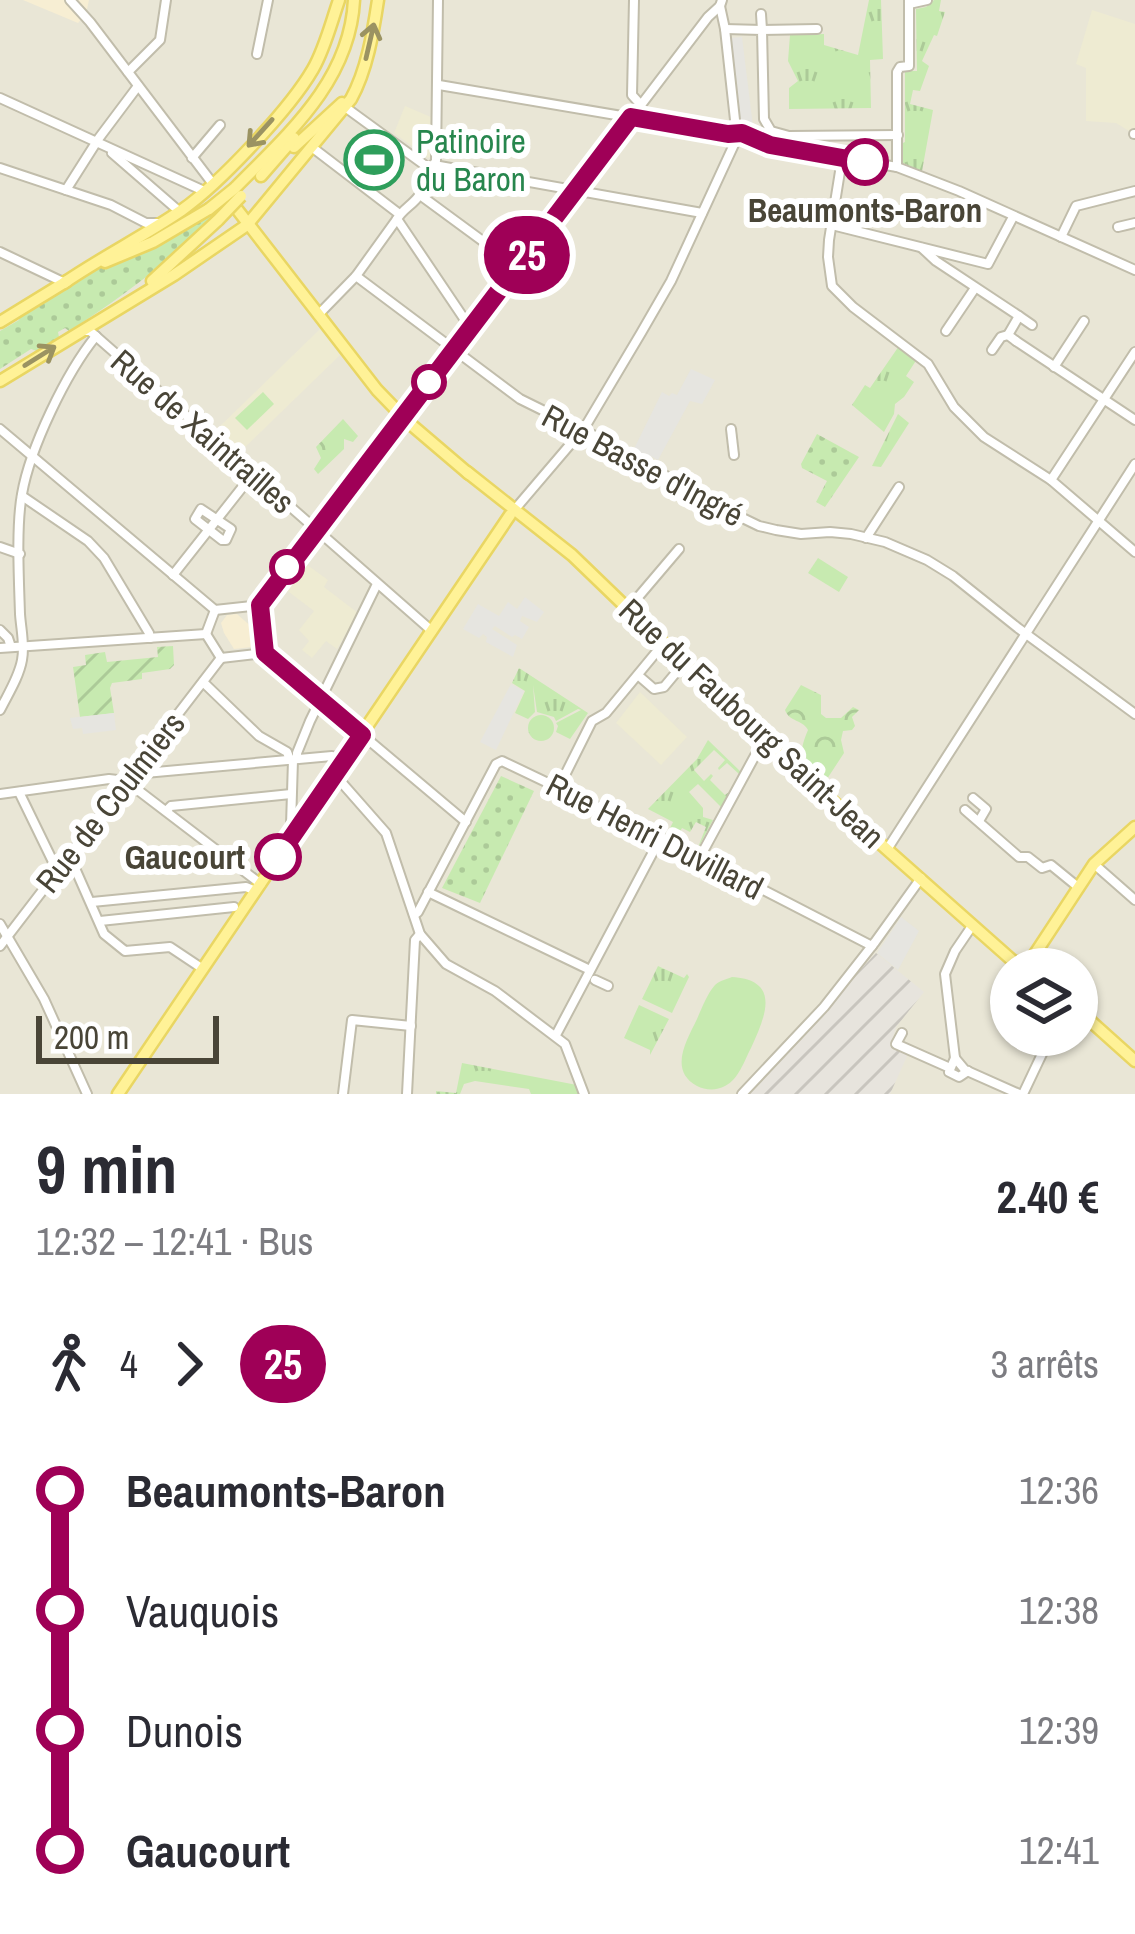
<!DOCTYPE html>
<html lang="fr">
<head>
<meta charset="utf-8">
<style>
	:root { --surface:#fff; --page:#f7f7f7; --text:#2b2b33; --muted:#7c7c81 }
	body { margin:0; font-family:"Archivo Narrow",sans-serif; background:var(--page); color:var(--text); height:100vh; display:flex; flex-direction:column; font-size:45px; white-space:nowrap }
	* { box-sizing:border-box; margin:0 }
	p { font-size:39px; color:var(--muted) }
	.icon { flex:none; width:66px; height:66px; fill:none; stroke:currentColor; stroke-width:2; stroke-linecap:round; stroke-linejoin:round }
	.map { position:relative; height:1094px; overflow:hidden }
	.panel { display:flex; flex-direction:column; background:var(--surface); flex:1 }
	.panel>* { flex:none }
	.badge { padding:0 24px; border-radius:39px; font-size:42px; line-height:78px }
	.controls { position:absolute; left:990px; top:948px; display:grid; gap:24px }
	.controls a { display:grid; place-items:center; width:108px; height:108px; border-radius:50%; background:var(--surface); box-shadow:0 3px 9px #0004; font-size:60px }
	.scale { position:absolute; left:36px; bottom:30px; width:183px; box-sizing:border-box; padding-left:12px; border:6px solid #494537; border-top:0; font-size:33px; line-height:42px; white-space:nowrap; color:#494537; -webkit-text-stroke:9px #fff; paint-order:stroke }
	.map>.badge { position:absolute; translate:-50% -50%; box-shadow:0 0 0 6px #fff }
	.legs { display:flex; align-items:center; gap:18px; height:132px; padding:0 36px; font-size:39px }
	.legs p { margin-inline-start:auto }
	.head { display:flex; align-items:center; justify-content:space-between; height:204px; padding:0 36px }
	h1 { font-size:66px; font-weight:700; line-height:90px }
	ul { padding:0 36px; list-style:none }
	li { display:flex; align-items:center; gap:42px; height:120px; font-size:45px }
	li i { display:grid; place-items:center; width:18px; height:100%; margin:0 15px; background:currentColor }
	li i::after { content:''; width:30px; height:30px; margin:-15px; border:9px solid; border-radius:50%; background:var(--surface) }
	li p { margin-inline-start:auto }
	li:first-child i { background:linear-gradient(#0000 50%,currentColor 0) }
	li:last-child i { background:linear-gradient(currentColor 50%,#0000 0) }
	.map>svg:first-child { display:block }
</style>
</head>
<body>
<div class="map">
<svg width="1135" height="1094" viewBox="0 0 1135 1094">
	<defs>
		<pattern id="industrial-furrows" width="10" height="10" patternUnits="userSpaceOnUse" patternTransform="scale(3)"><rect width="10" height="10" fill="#e7e4dd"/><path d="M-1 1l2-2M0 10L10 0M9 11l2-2" fill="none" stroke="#c8c5be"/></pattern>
		<pattern id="grass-tufts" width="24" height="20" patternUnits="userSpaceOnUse" patternTransform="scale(3)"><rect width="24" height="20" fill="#c7eab0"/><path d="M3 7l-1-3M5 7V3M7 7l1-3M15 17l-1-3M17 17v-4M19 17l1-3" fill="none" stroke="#acca98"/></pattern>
		<pattern id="forest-crowns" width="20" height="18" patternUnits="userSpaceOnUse" patternTransform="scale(3)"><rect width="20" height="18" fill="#c7eab0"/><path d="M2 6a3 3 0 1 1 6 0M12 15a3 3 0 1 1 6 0" fill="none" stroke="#acca98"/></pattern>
		<pattern id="park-dots" width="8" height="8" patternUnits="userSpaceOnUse" patternTransform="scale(3)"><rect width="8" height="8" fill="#c7eab0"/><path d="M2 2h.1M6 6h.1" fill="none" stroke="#acca98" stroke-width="1.8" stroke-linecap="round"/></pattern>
		<pattern id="garden-furrows" width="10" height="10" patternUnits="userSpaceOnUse" patternTransform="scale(3)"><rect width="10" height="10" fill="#c7eab0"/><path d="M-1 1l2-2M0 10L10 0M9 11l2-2" fill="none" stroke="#acca98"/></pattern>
	</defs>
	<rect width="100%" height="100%" fill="#f5f3e9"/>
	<path fill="#e9e6d6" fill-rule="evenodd" d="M0 0H1135V1094H0ZM1011 969H1077V1035H1011Z"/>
	<g fill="#f7eed3">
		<polygon points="23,0 89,0 86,14 78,23"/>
		<polygon points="237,614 254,629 256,641 252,647 234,649 224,633 221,623 227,615"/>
	</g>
	<polygon fill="url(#industrial-furrows)" points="876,953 924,992 896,1027 890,1046 908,1054 890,1094 746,1094"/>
	<g fill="#eeebd2">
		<polygon points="1092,10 1135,24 1135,130 1129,131 1116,123 1086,121 1086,68 1076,64"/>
		<polygon points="405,106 433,118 432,156 428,158 394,133"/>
		<polygon points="320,329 340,355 238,454 214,432"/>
		<polygon points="306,564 328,580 324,587 358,613 337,649 326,641 312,658 302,650 309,641 299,630 314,611 285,589"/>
		<polygon points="640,692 687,737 661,765 616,723"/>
	</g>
	<g fill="url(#grass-tufts)">
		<polygon points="869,0 881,0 883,59 870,60 871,108 789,109 789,88 798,81 788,61 790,35 824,34 824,45 858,55"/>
		<polygon points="934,0 941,0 939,11 945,12 937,36 934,35 922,61 929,66 920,91 913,90 910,104 933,110 922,171 900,162 901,144 905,142 905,71 917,71 916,9 926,7"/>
		<polygon points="899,346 917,359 906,376 914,382 904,397 895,404 894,414 884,432 852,405 865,385 870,388"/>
		<polygon points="898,414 909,423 881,467 872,466"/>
		<polygon points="519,668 588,713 570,739 556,732 558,726 556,723 581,710 578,709 556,721 554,717 537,712 533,685 535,712 528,719 515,713 525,691 512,683"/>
		<circle cx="541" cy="728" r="13"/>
		<polygon points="708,740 741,772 739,774 727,763 719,770 718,768 725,760 714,750 694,770 704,781 711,774 713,776 710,780 725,795 729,792 721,807 698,784 689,792 703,808 703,817 713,820 697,850 706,827 696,822 690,832 682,828 676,839 667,834 673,822 648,809 697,759"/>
		<polygon points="658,966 684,978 687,974 689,977 672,1013 642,999"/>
		<polygon points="639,1005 669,1019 650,1055 650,1050 624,1038"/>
		<polygon points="462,1063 577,1085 580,1094 531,1094 529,1089 475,1081 464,1084 460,1094 436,1094 436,1091 456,1093"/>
	</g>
	<g fill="url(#forest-crowns)">
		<polygon points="343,419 358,436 353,442 344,439 344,449 318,474 314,469 321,458 316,447"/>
		<path d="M801 685 821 695V714L826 718H841L853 707 859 710 852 717 855 726 852 730 843 731 841 740 844 753 827 779C797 771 798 753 808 730 802 719 789 722 785 710Z"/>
	</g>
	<g fill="url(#park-dots)">
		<path d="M212 212 216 217C170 260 123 297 69 331L65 328 58 332 59 337 37 351 31 349 0 369V331L19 320 20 314 87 273 167 239Z"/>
		<polygon points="817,434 859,457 825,507 816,502 827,481 802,468 801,464"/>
		<polygon points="501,776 534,791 480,903 442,888"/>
	</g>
	<polygon fill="url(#garden-furrows)" points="173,646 174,665 170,669 142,673 142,679 112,683 110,688 114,713 80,717 73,667 86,665 85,655 105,652 107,662 158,657 157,647"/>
	<g fill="#c7eab0">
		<polygon points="263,392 274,404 247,430 235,418"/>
		<polygon points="818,558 848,577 839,592 808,573"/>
		<path d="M732 977C783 980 764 1019 751 1048 744 1061 739 1079 725 1086 716 1091 705 1090 697 1086 668 1070 687 1040 697 1019 702 1008 707 994 715 985 721 980 725 980 732 977Z"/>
	</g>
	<g fill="#e6e5e0">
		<polygon points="742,37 753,126 743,123 739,119 730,38"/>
		<polygon points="691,369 715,380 702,404 690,401 658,460 645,453 642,457 633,451 662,392 669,396 672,393 677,395"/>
		<polygon points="525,597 544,612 537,622 522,616 520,621 529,627 522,639 515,635 512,637 495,626 492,629 517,645 513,657 486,642 487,637 483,634 479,638 463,629 478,604 499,616 508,602 517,609"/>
		<polygon points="511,684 524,691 496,750 480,742"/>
		<polygon points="114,713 116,730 83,734 82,728 73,729 70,718"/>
		<polygon points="901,917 919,931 898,970 877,953"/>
	</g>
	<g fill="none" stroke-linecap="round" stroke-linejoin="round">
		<defs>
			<g id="minor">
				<polyline points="70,0 90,22 213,184"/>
				<polyline points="634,0 632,95 641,105"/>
				<polyline points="909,4 927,0"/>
				<polyline points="761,14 762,30 817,29"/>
				<polyline points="725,29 762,30 764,119 771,131 789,136"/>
				<polyline points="257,54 268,0"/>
				<polyline points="128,72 160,40 166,0"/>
				<polyline points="439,85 728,134 743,133 786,148 897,167 959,191 1135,270"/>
				<polyline points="0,98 204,191"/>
				<polyline points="345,107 430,169"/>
				<polyline points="1134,134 1135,134"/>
				<polyline points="788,139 789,136 898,135"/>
				<polyline points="313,148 398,213"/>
				<polyline points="112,153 180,212"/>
				<polyline points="192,158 220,125"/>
				<polyline points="842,159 829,240 828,257 832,286 853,307 928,364 954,407 984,437 1051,480 1135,552"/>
				<polyline points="434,165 702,213"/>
				<polyline points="897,167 897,72 900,67 909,66 909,0"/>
				<polyline points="0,168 111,205 146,223 159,223"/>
				<polyline points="66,190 99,138 138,86"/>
				<polyline points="420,195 518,267"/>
				<polyline points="397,219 471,329"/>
				<polyline points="832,225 988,264 1013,217"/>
				<polyline points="1118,227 1135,223"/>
				<polyline points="1061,237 1076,206 1135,191"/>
				<polyline points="922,248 936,261 1019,316"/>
				<polyline points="0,252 63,282"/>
				<polyline points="356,276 520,399 599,438 726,510 759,526 776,530 801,534 830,532 851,534 885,542 927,560 953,576 1018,628 1135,714"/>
				<path d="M318 315 356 276 397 219C403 209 411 206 418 197 426 186 428 171 436 161L438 0"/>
				<polyline points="84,331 90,331 432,631"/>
				<polyline points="946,331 975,288"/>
				<polyline points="1016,341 1135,420"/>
				<polyline points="1016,341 1008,335 1019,316 1032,325"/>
				<polyline points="992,350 1001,337 1008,335"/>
				<polyline points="1054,367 1084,321"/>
				<polyline points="0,429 215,610"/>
				<polyline points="731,429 734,455"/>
				<polyline points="1051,480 1135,352"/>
				<polyline points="22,496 88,541 104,558 149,633 150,638"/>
				<polyline points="516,508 585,427 641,333 671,281 737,138 725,29 720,6"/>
				<polygon points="201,509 231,529 226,540 222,540 195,519"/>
				<polyline points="866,538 899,487"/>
				<polyline points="0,547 20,554"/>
				<polyline points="173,575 252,475"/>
				<polyline points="260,605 708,17 720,6 722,0"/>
				<polyline points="260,605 265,653"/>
				<polyline points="628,609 679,549"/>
				<polyline points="215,610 260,605"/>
				<polyline points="0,630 8,638 11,647"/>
				<polyline points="206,634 221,658"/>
				<polyline points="206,634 215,610"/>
				<polyline points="0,648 206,634"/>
				<polyline points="265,653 466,822"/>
				<polyline points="221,658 265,653"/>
				<polyline points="639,676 654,689 664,687 684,663"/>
				<polyline points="203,682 259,736 287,752 290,760"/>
				<path d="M0 710C8 694 19 677 22 660 25 645 21 629 20 614 19 581 16 526 22 494 30 448 66 373 96 336"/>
				<polyline points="297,759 297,753 310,721 377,584"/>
				<polyline points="293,760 291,825 297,830"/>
				<polyline points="134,774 332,756 344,761"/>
				<polyline points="335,775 386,833 420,934 446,964 495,991 565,1044 584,1094"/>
				<polyline points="559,787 592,721 606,713 663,644"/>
				<polyline points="19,792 57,870"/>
				<polyline points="0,794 109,779 126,781 261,884"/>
				<polyline points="973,798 986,809 979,821"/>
				<polyline points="965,810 1019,857 1028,857 1042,868 1051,865 1078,887"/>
				<polyline points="166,811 171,806 291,794"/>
				<polyline points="888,848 1135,464"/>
				<polyline points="700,857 764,739"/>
				<polyline points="68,858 74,866 104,934 125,951 170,947 203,969"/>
				<polyline points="1094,864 1135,900"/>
				<polyline points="428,892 590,970"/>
				<polyline points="92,902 246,887 256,891"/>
				<polyline points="414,915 418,912 496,764 502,761 661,837 872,946"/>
				<polyline points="100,921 234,907"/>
				<polyline points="0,924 44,999 87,1094"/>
				<polyline points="972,926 955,951 945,974 955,1058 965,1070 1019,1094"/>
				<polyline points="0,946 221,658"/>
				<polyline points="595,980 608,986"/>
				<polyline points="902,1033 896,1044 950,1068"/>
				<polyline points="556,1035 661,837"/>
				<polyline points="955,1058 949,1072 959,1077 968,1071"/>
				<polyline points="343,1094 352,1020 411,1026"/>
				<polyline points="407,1094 415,940 420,934"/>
				<polyline points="742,1094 824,1007 875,942 921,878"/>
				<polyline points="1023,1094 1051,1035"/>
			</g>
			<g id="major">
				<polyline points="294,147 342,103"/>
				<polyline points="261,176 294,138"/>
				<path d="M235 188C288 134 350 81 354 0"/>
				<polyline points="236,208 377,390 408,422 469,474"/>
				<polyline points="105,262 153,242 209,209"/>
				<polyline points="152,281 218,220"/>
				<path d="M64 283C102 257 144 236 182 210 219 184 290 109 313 69 325 48 331 23 339 0"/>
				<polyline points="0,322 67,281"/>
				<path d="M0 381 174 275 247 225 351 99C367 70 373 33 378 0"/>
				<polyline points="467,472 572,555 768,744 1022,969"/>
				<polyline points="1017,962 1027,966 1094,864 1135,827"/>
				<polyline points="1077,1009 1135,1061"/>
				<polyline points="118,1094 510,515"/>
			</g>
		</defs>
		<use href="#minor" stroke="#c1bdab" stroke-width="12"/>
		<use href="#major" stroke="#e9d663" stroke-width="15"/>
		<use href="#minor" stroke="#fff" stroke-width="8"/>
		<use href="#major" stroke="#fff297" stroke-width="10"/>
		<defs>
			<g id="major-bridge">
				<polyline points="209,209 235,188"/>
				<polyline points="218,220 241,196"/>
			</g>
		</defs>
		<use href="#major-bridge" stroke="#e9d663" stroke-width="15" stroke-linecap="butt"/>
		<use href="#major-bridge" stroke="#fff297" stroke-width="10"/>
	</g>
	<defs><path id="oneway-shaft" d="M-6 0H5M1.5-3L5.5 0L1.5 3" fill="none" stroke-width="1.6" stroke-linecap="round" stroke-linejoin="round" transform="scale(3)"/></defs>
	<g stroke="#9b9362">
		<use href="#oneway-shaft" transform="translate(370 41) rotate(-77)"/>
		<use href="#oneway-shaft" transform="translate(260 133) rotate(132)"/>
		<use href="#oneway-shaft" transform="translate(40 356) rotate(-32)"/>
	</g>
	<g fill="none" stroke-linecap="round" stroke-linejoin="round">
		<defs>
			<polyline id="line-1" points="278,857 362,735 265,653 260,605 631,117 728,134 742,133 770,145 865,162"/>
		</defs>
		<use href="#line-1" stroke="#fff" stroke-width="27"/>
		<use href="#line-1" stroke="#9f0057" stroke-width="18"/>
	</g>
	<defs>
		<symbol id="stadium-ring" viewBox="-11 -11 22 22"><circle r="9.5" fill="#fff" stroke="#2e9e5b" stroke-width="1.5"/><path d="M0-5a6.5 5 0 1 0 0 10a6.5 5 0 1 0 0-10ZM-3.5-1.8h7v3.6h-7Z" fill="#2e9e5b"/></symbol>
	</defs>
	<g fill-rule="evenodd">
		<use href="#stadium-ring" x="341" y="127" width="66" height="66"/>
	</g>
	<g fill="#fff" stroke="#9f0057" stroke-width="6">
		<circle cx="865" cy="162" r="21"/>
		<circle cx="429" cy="382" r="15"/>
		<circle cx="287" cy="567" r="15"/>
		<circle cx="278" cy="857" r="21"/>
	</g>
	<g text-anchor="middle" stroke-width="12" stroke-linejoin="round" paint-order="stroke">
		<g font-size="33" fill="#27864d" stroke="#fff" text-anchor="start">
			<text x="416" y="153">Patinoire<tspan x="416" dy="38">du Baron</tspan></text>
		</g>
		<g font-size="33" font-weight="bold" fill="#494537" stroke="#fff">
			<text x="865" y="222">Beaumonts-Baron</text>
			<text x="245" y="869" text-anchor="end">Gaucourt</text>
		</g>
		<g font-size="33" fill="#494537" stroke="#fff">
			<text transform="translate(203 431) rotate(41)" y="12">Rue de Xaintrailles</text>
			<text transform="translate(643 465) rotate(28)" y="12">Rue Basse d'Ingré</text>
			<text transform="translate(752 723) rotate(43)" y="12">Rue du Faubourg Saint-Jean</text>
			<text transform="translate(110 802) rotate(-52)" y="12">Rue de Coulmiers</text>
			<text transform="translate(655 836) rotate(27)" y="12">Rue Henri Duvillard</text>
		</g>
	</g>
</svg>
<div class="controls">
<a><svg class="icon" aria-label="layers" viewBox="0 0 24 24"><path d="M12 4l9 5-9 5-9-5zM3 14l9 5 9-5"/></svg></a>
</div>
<div class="scale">200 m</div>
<b class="badge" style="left:527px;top:255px;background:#9f0057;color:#fff">25</b>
</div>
<section class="panel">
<div class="head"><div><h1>9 min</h1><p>12:32 – 12:41 · Bus</p></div><b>2.40 €</b></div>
<div class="legs"><svg class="icon" aria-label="walk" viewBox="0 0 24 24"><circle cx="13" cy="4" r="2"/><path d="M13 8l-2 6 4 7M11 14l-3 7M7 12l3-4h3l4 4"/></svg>4<svg class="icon" aria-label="forward" viewBox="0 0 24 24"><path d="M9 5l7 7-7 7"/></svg><b class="badge" style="background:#9f0057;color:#fff">25</b><p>3 arrêts</p></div>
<ul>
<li><i style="color:#9f0057"></i><b>Beaumonts-Baron</b><p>12:36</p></li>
<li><i style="color:#9f0057"></i><span>Vauquois</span><p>12:38</p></li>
<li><i style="color:#9f0057"></i><span>Dunois</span><p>12:39</p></li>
<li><i style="color:#9f0057"></i><b>Gaucourt</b><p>12:41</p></li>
</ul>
</section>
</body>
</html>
